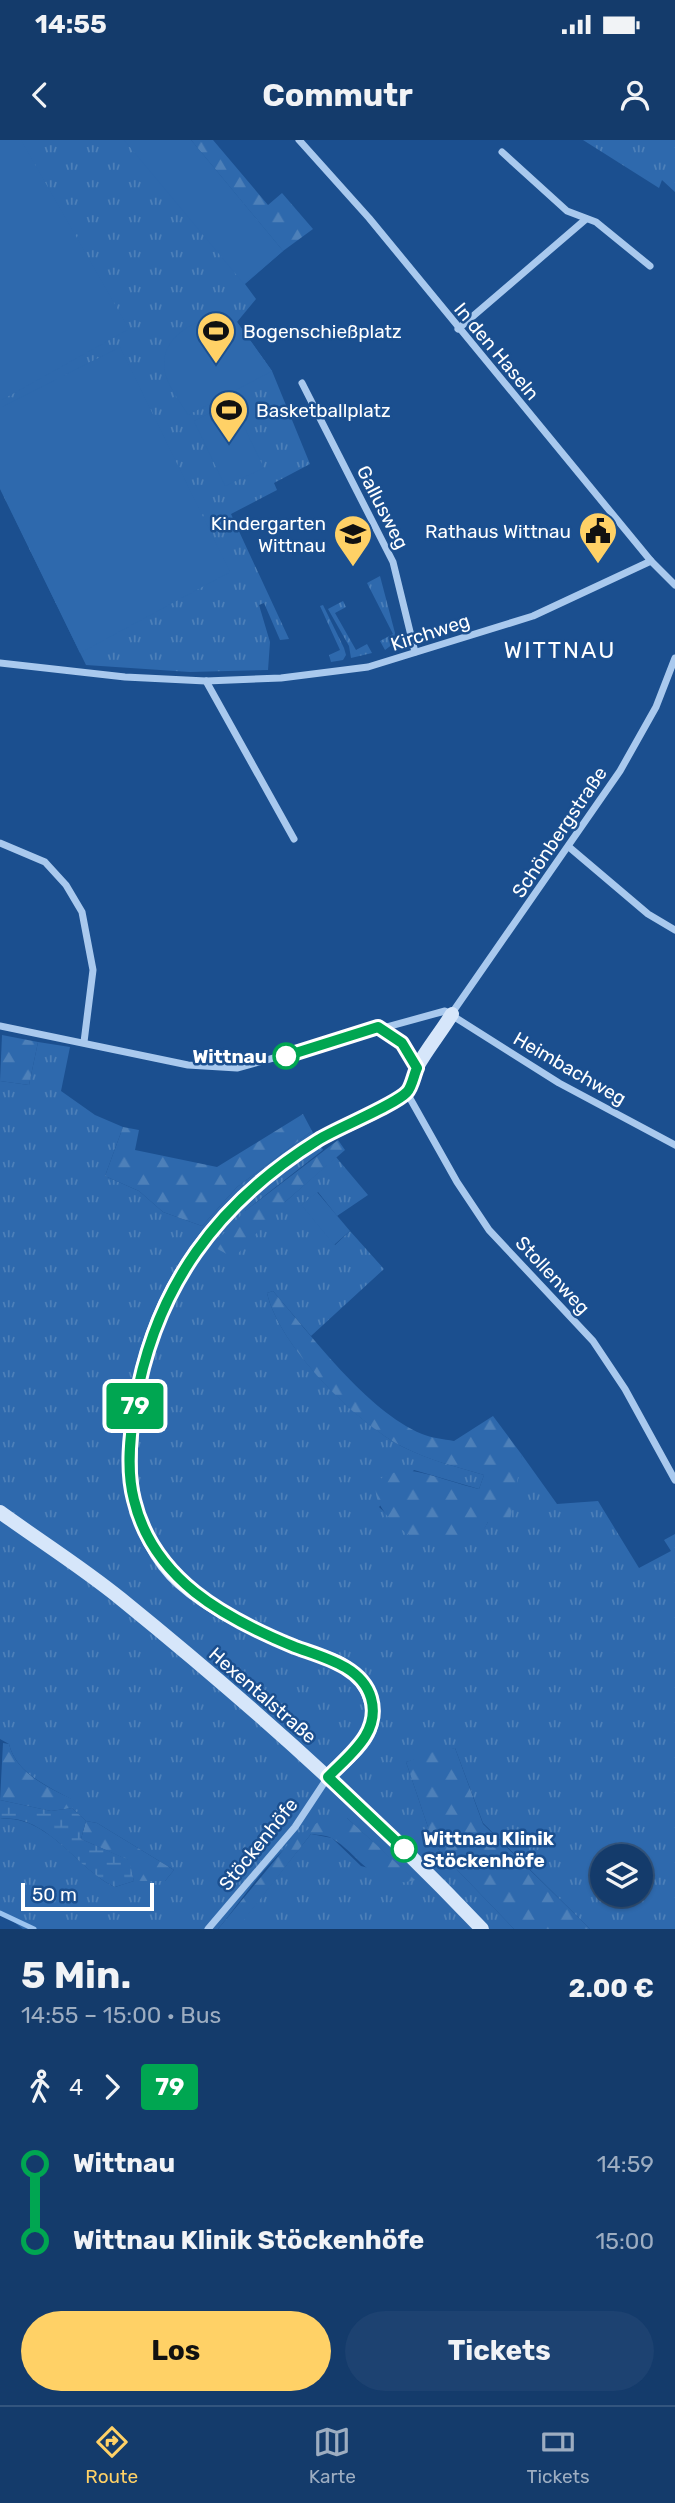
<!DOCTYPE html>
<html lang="de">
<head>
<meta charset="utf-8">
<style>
	:root { --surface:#143b6b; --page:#1d4271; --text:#f1f3f6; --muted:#9dadc1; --line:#33557e; --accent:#ffd166 }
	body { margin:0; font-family:Rubik,sans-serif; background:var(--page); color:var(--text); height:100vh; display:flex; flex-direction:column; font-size:26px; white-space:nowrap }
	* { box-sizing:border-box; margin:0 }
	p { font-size:23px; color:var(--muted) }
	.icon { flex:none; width:38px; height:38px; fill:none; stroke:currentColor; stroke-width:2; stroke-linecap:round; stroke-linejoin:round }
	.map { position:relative; height:1789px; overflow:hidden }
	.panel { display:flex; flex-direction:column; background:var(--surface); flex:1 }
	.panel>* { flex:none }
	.badge { padding:0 14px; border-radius:5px; font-size:24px; line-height:46px }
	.controls { position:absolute; left:590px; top:1704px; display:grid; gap:14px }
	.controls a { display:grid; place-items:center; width:63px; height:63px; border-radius:50%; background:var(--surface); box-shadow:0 2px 5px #0004,0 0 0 2px var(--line); font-size:35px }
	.scale { position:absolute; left:21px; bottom:18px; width:133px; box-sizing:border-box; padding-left:7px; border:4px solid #fff; border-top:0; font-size:19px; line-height:24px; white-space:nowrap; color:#fff; -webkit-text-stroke:5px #1b4f8f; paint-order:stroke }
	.map>.badge { position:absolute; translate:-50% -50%; box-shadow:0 0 0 4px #fff }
	.legs { display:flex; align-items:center; gap:10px; height:77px; padding:0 21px; font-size:23px }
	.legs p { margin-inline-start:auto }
	.overview { display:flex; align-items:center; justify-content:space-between; height:119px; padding:0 21px }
	h1 { font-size:38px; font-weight:700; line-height:52px }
	.action { display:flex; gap:14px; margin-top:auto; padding:14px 21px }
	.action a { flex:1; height:80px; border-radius:42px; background:var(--accent); color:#111; font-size:28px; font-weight:700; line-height:80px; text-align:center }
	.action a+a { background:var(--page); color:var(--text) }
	ul { padding:0 21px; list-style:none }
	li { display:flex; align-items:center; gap:24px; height:77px; font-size:26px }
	li i { display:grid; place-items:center; width:10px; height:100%; margin:0 9px; background:currentColor }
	li i::after { content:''; width:18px; height:18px; margin:-9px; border:5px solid; border-radius:50%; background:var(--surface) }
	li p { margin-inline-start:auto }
	li:first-child i { background:linear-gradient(#0000 50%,currentColor 0) }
	li:last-child i { background:linear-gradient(currentColor 50%,#0000 0) }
	.status { display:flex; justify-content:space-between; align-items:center; height:49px; padding:0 35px; background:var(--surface); direction:ltr }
	.status svg { height:19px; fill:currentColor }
	header { display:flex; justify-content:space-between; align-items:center; height:91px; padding:0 21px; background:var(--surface); font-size:32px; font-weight:700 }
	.dock { display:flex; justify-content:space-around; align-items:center; height:98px; border-top:2px solid var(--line); background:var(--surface); font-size:19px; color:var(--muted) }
	.dock a { display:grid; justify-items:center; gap:4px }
	.dock .active { color:var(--accent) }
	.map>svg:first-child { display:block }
</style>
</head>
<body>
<div class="status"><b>14:55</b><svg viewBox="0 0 49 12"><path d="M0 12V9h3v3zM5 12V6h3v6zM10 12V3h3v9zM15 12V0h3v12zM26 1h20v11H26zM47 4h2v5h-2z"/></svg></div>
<header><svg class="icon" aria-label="back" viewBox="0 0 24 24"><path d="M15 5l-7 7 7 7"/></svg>Commutr<svg class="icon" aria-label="person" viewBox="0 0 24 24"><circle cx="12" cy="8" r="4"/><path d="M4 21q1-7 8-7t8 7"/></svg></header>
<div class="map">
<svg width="675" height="1789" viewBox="0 0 675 1789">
	<defs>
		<pattern id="grass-tufts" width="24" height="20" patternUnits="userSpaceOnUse" patternTransform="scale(1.75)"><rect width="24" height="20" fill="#2e69ad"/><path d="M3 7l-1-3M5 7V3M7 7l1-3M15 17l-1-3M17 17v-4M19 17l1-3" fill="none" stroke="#4d80b9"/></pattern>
		<pattern id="forest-firs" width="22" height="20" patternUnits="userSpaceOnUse" patternTransform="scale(1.75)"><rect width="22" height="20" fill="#2e69ad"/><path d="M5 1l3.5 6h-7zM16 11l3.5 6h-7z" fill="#4d80b9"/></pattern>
		<pattern id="wetland-marsh" width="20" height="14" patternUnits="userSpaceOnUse" patternTransform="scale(1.75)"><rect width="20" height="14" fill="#2e69ad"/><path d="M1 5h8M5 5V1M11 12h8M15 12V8" fill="none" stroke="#4d80b9"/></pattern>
	</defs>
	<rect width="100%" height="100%" fill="#1b4f8f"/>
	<g fill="url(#grass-tufts)" fill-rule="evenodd">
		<polygon points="0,0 191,0 283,111 245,144 256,159 237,182 272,231 310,324 274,343 277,350 231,374 289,499 280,500 264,463 259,465 270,502 268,530 190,532 86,525 0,349"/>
		<polygon points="583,0 675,0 675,52 662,40 659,48"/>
		<polygon points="380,436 395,493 393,504 385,510 380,501 393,494 367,443"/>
		<polygon points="343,461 346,467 335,473 356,510 367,504 372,513 351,518 349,506 328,469"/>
		<polygon points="323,465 344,508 346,515 343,520 331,522 329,515 340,510 320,466"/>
		<path d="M38 902 70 907 61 951 95 975 123 987 105 1036 139 1051 163 1072 202 1086 237 1047 312 991 323 1010 245 1071 285 1062 336 1017 368 1055 337 1076 318 1052 302 1065 335 1105 350 1091 384 1129 311 1196 273 1151 267 1153C279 1206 356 1282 403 1307 429 1320 457 1327 484 1335L479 1349 414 1330 379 1367 409 1395H480L488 1382 500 1381 522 1315 557 1364 598 1361 639 1428 671 1411 664 1400 675 1394V1789H590L483 1683 455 1608 406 1622 431 1696 440 1712 514 1789H236L311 1694 332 1698 361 1726 414 1740 347 1678C288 1684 252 1748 218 1789H23L0 1771V1679C48 1674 77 1729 115 1747L134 1741H165L174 1730 97 1683 86 1681 72 1668 71 1659C47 1646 16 1633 9 1604L0 1599V941L29 945ZM602 1717H640V1755H602Z"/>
	</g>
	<g fill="url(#forest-firs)">
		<polygon points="191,0 213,0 268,65 282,53 313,89 283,111"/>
		<polygon points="2,895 38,902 29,945 0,941"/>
		<polygon points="303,974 312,991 237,1047 202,1086 163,1072 139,1051 105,1036 123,987 139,990 135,1010 217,1027"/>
		<polygon points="338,1000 345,1010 285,1062 234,1118 212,1106 245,1071"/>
		<path d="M273 1151C311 1195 367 1271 422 1294 431 1298 444 1299 454 1301L493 1276 522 1315 509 1385 488 1382 481 1395H409C378 1375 352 1331 411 1331 422 1331 464 1346 479 1349L484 1335C457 1327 428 1320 403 1307 355 1282 279 1206 267 1153Z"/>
		<path d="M3 1603 9 1604C16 1633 47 1647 72 1659V1668L51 1671 0 1660Z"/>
		<polygon points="455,1608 483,1684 590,1789 514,1789 440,1712 431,1696 406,1622 438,1610"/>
		<path d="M325 1677 347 1678 415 1740C375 1752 360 1715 333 1699 328 1695 318 1695 311 1694L237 1789H218L289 1703Z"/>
		<polygon points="86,1681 97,1683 174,1730 165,1741 134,1741 128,1720 81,1699"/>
	</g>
	<path fill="url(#wetland-marsh)" d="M0 1660 51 1671 72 1668 86 1681 81 1699 129 1720 134 1741 115 1747C77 1730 47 1673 0 1679Z"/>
	<g fill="#2e69ad">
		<polygon points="0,0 21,0 129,189 0,261"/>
		<polygon points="124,0 191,0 283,111 244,144"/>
		<path d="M222 176 237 182 272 231 188 275C181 263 170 249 166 236 155 200 193 179 222 176Z"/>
		<polygon points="120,207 230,432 80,513 0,348 0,268"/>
		<polygon points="232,262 264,328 225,346 194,281"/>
		<polygon points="317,1052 350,1091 334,1105 301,1065"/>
	</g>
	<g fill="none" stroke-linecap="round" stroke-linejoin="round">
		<polyline stroke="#9cc4f0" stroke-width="5" points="0,1773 34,1789"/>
		<g stroke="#a9c9ee" stroke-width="7">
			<polyline points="299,0 369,78 651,421 675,445"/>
			<polyline points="502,12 567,71 596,82 650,126"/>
			<polyline points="458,189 586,79"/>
			<polyline points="302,243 393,422 415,512"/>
			<polyline points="0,523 125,537 206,541 281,538 368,527 533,476 651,421"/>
			<polyline points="206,541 294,699"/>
			<polyline points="0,703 45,722 66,745 82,772 93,830 84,902"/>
			<polyline points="569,707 648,774 675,790"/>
			<polyline points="452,873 620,631 656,567 675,518"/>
			<polyline points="0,886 188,925 237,928 445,871 559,943 675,1005"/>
			<polyline points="378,887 402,903 417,928"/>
			<polyline points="407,953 457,1042 489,1090 593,1201 625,1249 675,1340"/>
			<polyline points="208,1789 295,1687 328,1637"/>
		</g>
		<g stroke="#d6e6fa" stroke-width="14">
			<path d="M0 1372C40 1401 83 1428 121 1459 248 1562 370 1671 482 1789"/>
			<path d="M328 1637C341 1624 364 1607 370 1589 376 1569 371 1552 357 1536 340 1519 316 1515 295 1507 257 1491 211 1470 180 1442 157 1422 138 1384 133 1354 128 1323 131 1291 136 1259 155 1145 220 1060 318 1000 337 989 396 965 407 952 412 946 414 935 417 927 427 909 441 892 452 874"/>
		</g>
	</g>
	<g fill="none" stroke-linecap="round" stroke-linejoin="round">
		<defs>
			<path id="line-1" d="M286 916 378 887 402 903 417 928C414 934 412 947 407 952 395 965 337 988 318 1000 217 1063 155 1147 135 1265 130 1295 126 1330 134 1360 153 1439 224 1478 295 1507 322 1517 362 1526 371 1558 381 1593 349 1615 328 1637L404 1709"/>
		</defs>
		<use href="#line-1" stroke="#fff" stroke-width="16"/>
		<use href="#line-1" stroke="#00a651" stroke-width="10"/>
	</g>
	<defs>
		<symbol id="stadium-pin" viewBox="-11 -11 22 30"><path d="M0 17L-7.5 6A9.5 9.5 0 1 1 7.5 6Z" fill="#ffd166" stroke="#1b4f8f"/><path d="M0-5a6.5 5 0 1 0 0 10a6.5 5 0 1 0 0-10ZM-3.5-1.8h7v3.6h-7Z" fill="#111"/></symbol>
		<symbol id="civic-pin" viewBox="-11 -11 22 30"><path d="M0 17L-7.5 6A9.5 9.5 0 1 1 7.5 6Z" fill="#ffd166" stroke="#1b4f8f"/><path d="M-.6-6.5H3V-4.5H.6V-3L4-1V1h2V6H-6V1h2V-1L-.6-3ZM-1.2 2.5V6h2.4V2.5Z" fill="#111"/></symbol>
		<symbol id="school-pin" viewBox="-11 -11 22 30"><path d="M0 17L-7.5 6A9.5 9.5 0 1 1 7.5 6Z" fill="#ffd166" stroke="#1b4f8f"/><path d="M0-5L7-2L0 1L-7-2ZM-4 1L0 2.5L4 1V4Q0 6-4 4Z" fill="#111"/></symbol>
	</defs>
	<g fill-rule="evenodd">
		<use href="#stadium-pin" x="194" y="169" width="44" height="60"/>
		<use href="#stadium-pin" x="207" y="248" width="44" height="60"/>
		<use href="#civic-pin" x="576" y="369" width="44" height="60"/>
		<use href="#school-pin" x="331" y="372" width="44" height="60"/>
	</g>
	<g fill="#fff" stroke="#00a651" stroke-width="3.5">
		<circle cx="286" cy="916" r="12"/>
		<circle cx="404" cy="1709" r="12"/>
	</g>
	<g text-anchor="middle" stroke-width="5" stroke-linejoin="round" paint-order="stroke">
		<g font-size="19" fill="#fff" stroke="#1b4f8f" text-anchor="start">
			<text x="243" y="198">Bogenschießplatz</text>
			<text x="256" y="277">Basketballplatz</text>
			<text x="326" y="390" text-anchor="end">Kindergarten<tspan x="326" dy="22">Wittnau</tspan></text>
			<text x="571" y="398" text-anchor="end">Rathaus Wittnau</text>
		</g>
		<g font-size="19" fill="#fff" stroke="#1b4f8f">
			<text transform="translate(497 211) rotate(50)" y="7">In den Haseln</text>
			<text transform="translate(383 367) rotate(63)" y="7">Gallusweg</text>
			<text transform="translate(430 492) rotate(-18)" y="7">Kirchweg</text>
			<text transform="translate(559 692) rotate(-56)" y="7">Schönbergstraße</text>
			<text transform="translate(570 928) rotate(30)" y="7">Heimbachweg</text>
			<text transform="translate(553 1135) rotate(47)" y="7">Stollenweg</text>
			<text transform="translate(263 1555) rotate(41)" y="7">Hexentalstraße</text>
			<text transform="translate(258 1704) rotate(-51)" y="7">Stöckenhöfe</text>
		</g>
		<g font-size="19" font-weight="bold" fill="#fff" stroke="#1b4f8f" text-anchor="end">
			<text x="267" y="923">Wittnau</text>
			<text x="423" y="1705" text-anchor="start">Wittnau Klinik<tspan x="423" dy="22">Stöckenhöfe</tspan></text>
		</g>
		<g font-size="23" letter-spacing="2" fill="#fff" stroke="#1b4f8f">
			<text x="560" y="518">WITTNAU</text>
		</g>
	</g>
</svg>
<div class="controls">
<a><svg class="icon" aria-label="layers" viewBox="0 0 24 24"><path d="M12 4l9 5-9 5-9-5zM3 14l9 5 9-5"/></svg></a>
</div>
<div class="scale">50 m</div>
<b class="badge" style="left:135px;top:1266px;background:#00a651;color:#fff">79</b>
</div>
<section class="panel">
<div class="overview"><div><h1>5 Min.</h1><p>14:55 – 15:00 · Bus</p></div><b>2.00 €</b></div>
<div class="legs"><svg class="icon" aria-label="walk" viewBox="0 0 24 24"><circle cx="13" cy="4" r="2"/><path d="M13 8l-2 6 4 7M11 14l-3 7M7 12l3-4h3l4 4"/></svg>4<svg class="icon" aria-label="forward" viewBox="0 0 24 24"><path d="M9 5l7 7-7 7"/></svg><b class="badge" style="background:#00a651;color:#fff">79</b></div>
<ul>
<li><i style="color:#00a651"></i><b>Wittnau</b><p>14:59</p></li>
<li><i style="color:#00a651"></i><b>Wittnau Klinik Stöckenhöfe</b><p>15:00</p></li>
</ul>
<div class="action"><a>Los</a><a>Tickets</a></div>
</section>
<nav class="dock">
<a class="active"><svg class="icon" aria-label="directions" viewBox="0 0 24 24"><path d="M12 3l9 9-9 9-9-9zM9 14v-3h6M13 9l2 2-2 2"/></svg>Route</a>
<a><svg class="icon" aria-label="map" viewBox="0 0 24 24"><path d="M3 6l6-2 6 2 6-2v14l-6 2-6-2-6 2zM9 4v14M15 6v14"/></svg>Karte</a>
<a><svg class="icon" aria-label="tickets" viewBox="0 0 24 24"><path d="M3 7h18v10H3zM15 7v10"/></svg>Tickets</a>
</nav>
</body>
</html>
